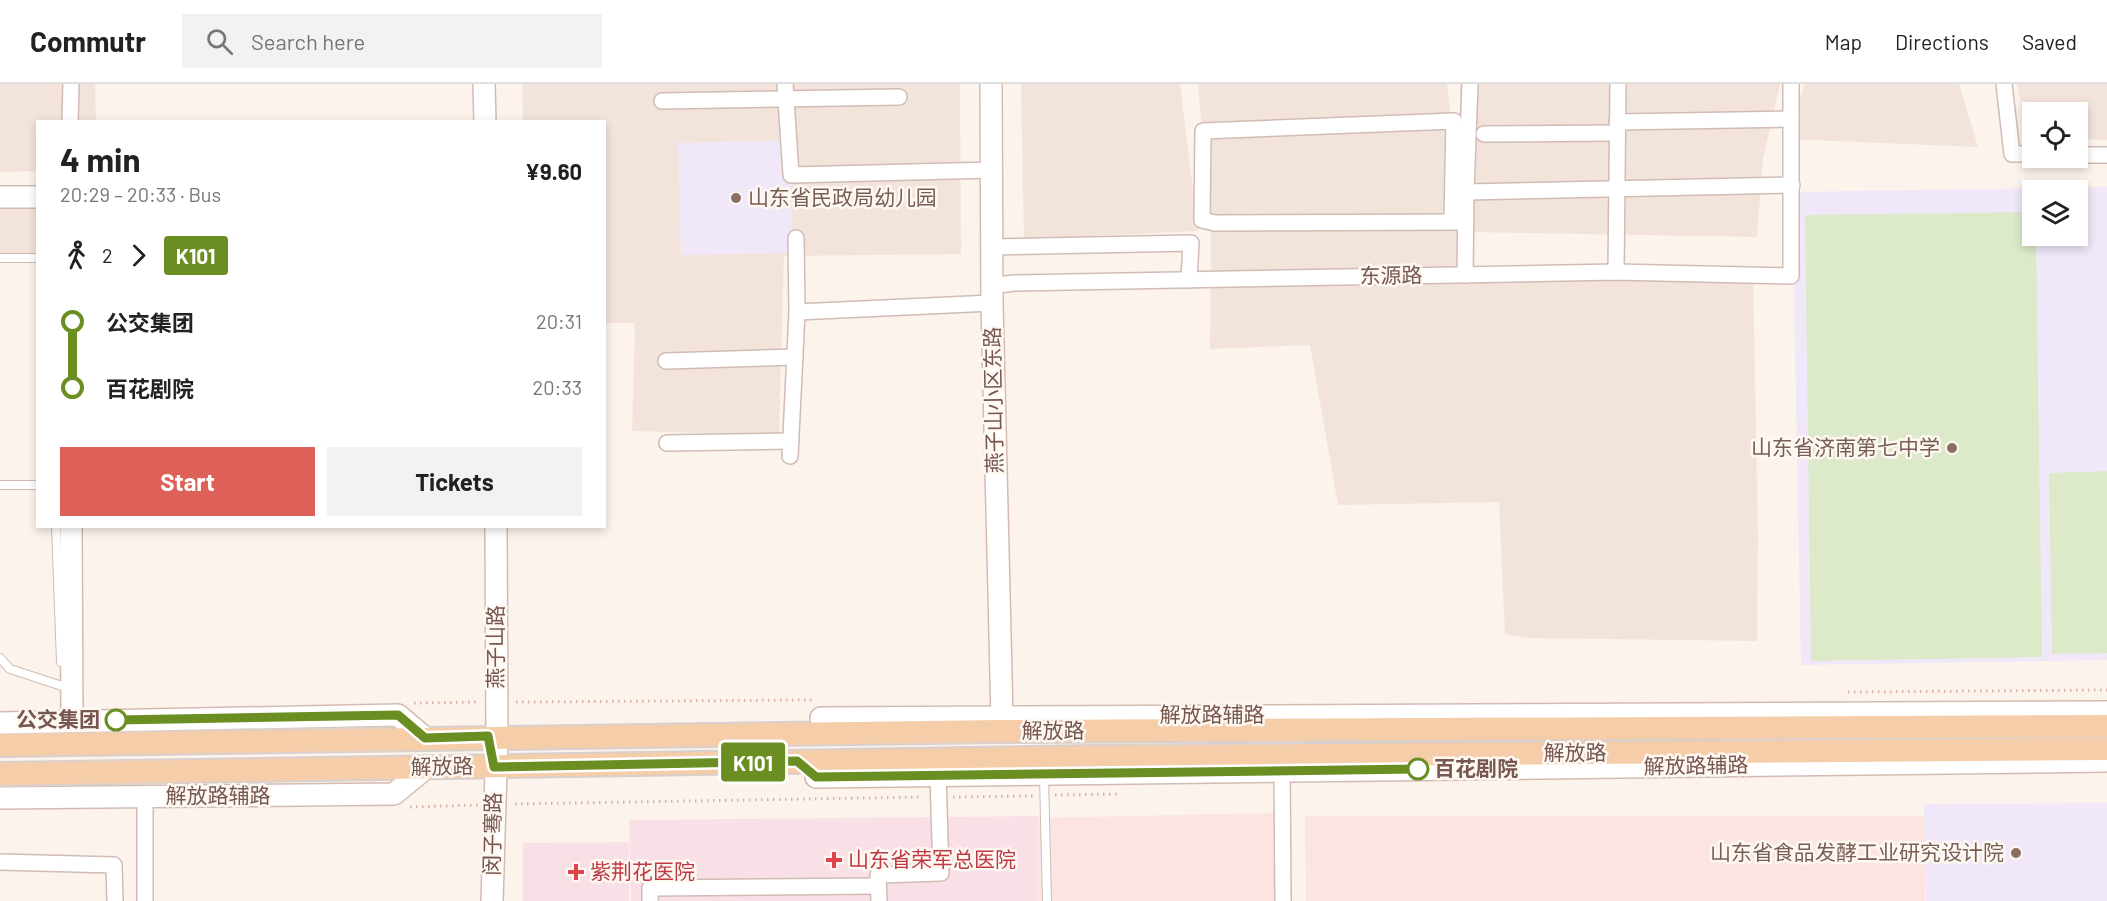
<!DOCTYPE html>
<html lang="en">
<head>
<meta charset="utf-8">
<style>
	:root { --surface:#fff; --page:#f2f2f2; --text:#222; --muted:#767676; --line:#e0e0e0; --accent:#de6159 }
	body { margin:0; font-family:Barlow,"Noto Sans SC",sans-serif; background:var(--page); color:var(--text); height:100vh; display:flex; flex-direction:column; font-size:22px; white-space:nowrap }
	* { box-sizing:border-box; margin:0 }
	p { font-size:20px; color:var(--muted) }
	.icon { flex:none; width:33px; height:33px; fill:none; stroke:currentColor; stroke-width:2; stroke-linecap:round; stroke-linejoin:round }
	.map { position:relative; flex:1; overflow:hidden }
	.side { position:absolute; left:36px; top:36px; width:570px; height:408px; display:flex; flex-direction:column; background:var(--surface); border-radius:0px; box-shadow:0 3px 9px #0003 }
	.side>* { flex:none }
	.badge { padding:0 12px; border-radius:4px; font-size:21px; line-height:39px }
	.controls { position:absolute; left:2022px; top:18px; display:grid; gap:12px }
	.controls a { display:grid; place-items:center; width:66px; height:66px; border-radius:0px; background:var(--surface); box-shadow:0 3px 9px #0003; font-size:30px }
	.map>.badge { position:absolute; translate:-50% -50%; box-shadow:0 0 0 3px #fff }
	.legs { display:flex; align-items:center; gap:9px; height:66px; padding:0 24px; font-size:20px }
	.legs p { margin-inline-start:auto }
	.headline { display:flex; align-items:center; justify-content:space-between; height:102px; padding:0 24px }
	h1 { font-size:33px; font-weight:700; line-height:45px }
	.button { display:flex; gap:12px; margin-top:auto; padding:12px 24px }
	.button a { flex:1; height:69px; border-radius:0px; background:var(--accent); color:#fff; font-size:24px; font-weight:700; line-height:69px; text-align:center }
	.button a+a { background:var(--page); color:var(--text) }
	ul { padding:0 24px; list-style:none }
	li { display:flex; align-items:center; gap:21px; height:66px; font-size:22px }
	li i { display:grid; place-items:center; width:9px; height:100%; margin:0 8px; background:currentColor }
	li i::after { content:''; width:15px; height:15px; margin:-8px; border:4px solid; border-radius:50%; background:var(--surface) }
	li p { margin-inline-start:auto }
	li:first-child i { background:linear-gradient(#0000 50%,currentColor 0) }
	li:last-child i { background:linear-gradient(currentColor 50%,#0000 0) }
	header { display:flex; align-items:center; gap:36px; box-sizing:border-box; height:84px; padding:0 30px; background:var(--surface); border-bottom:2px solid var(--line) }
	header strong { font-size:28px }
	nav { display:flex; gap:33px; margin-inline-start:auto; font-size:21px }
	.search { width:420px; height:54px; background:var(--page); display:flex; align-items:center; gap:15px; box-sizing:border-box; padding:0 21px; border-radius:0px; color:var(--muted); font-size:22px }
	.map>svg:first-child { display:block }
</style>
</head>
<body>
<header>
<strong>Commutr</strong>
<div class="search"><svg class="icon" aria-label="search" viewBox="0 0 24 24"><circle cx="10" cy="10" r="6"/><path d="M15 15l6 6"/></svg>Search here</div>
<nav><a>Map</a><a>Directions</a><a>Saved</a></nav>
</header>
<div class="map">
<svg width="2107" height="817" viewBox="0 0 2107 817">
	<rect width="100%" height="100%" fill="#fcf3ec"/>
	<g fill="#f3e4db">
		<polygon points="0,0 95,0 96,37 38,38 37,87 0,88"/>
		<polygon points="522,0 960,0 961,170 784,172 779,351 632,347 635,239 605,239 604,38 523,37"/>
		<polygon points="1021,0 1180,0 1198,147 1024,155"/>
		<polygon points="1198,0 1447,0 1462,133 1460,0 1780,0 1763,75 1757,153 1464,148 1468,186 1753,191 1758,452 1757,557 1529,554 1505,550 1499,418 1338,421 1310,261 1210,265 1211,147"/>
		<polygon points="1805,0 1959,0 1978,63 1786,55"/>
		<polygon points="2017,0 2107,0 2107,56 2078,55 2078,28 2032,28 2032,54 2027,54"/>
		<polygon points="37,113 37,170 0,171 0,114"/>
	</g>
	<g fill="#fbe4e1">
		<polygon points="1274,729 1275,817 1037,817 1038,734"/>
		<polygon points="1305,732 1925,732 1925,817 1306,817"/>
	</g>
	<g fill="#f0e8f9" fill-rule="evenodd">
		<polygon points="790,56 793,169 681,171 678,59"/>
		<path d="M2107 103V576L1801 581 1792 108ZM2032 106H2078V152H2032Z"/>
		<polygon points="2107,719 2107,817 1926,817 1924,720"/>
	</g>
	<g fill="#f9e0e7">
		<polygon points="1038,732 1037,817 631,817 629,736"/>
		<polygon points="629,758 629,817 523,817 523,759"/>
	</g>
	<g fill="#dceaca">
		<polygon points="2032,128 2032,152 2036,152 2042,573 1811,577 1805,131"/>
		<polygon points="2107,387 2107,569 2052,570 2049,389"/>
	</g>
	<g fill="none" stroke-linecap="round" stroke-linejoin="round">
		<defs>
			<g id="lane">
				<polyline points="0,174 38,174"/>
				<polyline points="0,401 38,401"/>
				<polyline points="56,442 61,578"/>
				<polyline points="0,574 10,585 62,602"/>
				<polyline points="1044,693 1047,817"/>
			</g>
			<g id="street">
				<polyline points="785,0 791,91 991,86"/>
				<polyline points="1470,0 1466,108 1792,101"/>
				<polyline points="2004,0 2012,70 2032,70"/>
				<polyline points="662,17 899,13"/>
				<polyline points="70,38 71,0"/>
				<polyline points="1617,38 1791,35"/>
				<polyline points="1484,50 1617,49"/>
				<polyline points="2078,71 2107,71"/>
				<polyline points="1452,138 1454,37 1203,47 1202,136 1215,139 1466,138"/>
				<polyline points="796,154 797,228"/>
				<polyline points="991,163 1191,159 1189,196"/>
				<polyline points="1616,188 1618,0"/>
				<polyline points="1465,191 1466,108"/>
				<polyline points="991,202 1014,199 1616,188 1791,192 1791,0"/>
				<polyline points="666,277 795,273"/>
				<polyline points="667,359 791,357"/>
				<polyline points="790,372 797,228 992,219"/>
				<polyline points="1282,686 1283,817"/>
				<polyline points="0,778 114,781 115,817"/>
				<polyline points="145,817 145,713"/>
				<polyline points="650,817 650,804 878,802"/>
				<polyline points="879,817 878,791 941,789 938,691"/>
			</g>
			<g id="secondary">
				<polyline points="484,0 485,38"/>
				<polyline points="991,0 992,219 1002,633"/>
				<polyline points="0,113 38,113"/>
				<polyline points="71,442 72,637"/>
				<polyline points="821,634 2107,628"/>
				<polyline points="0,639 398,631 425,654"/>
				<polyline points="816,693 2107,677"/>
				<polyline points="0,714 394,710 427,683"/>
				<polyline points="492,817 497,653 496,442"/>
			</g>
			<g id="primary">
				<polyline points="0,661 1000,647 2107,642"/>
				<polyline points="0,690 1093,673 2107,665"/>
			</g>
		</defs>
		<use href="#lane" stroke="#d1bcb4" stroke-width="10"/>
		<use href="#street" stroke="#d1bcb4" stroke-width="18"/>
		<use href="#secondary" stroke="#d4bbb1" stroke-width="24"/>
		<use href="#primary" stroke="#d9d0ce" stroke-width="26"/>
		<g stroke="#d6b2a7" stroke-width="3" stroke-dasharray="1.5 4.5" stroke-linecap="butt">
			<polyline points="1848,608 2107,606"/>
			<polyline points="516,618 815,616"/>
			<polyline points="414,619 479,618"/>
			<polyline points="1055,711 1120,710"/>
			<polyline points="953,713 1033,712"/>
			<polyline points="515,720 922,713"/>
			<polyline points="410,723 478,721"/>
		</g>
		<use href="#lane" stroke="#fff" stroke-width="8"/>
		<use href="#street" stroke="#fff" stroke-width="15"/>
		<use href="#secondary" stroke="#fff" stroke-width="21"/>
		<use href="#primary" stroke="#f6cda9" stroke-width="22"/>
	</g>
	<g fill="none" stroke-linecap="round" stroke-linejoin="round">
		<defs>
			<polyline id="line-1" points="116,636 398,631 425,654 488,652 494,683 797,677 816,693 1418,685"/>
		</defs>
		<use href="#line-1" stroke="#fff" stroke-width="14"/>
		<use href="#line-1" stroke="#6b8e23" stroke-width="9"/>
	</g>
	<g fill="#8d6e63" stroke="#fef8f3" stroke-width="2">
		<circle cx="736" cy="114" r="6"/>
		<circle cx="1952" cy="364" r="6"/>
		<circle cx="2016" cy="769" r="6"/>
	</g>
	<g fill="#fff" stroke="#6b8e23" stroke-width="3">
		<circle cx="116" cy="636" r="10"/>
		<circle cx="1418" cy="685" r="10"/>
	</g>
	<g fill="#e0444e" stroke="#fef8f3" stroke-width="2">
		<path d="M831 767h6v6h6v6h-6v6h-6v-6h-6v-6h6z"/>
		<path d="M573 779h6v6h6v6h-6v6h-6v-6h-6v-6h6z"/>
	</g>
	<g text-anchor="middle" stroke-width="5" stroke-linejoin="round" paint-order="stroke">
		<g font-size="21" fill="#785e54" stroke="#fef8f3" text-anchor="end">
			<text x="748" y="121" text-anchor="start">山东省民政局幼儿园</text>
			<text x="1940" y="371">山东省济南第七中学</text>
			<text x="2004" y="776">山东省食品发酵工业研究设计院</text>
		</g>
		<g font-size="21" fill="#77574f" stroke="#fef8f3">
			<text transform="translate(1391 192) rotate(-1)" y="7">东源路</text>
			<text transform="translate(994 316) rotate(-91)" y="7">燕子山小区东路</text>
			<text transform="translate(496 563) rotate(-90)" y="7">燕子山路</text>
			<text x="1212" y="638">解放路辅路</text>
			<text x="1053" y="654">解放路</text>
			<text x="1575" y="676">解放路</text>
			<text transform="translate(1696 682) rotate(-1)" y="7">解放路辅路</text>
			<text transform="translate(442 683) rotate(-1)" y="7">解放路</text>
			<text x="218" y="719">解放路辅路</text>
			<text transform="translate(493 750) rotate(-89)" y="7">闵子骞路</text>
		</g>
		<g font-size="21" font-weight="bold" fill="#77574f" stroke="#fef8f3" text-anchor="end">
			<text x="100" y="643">公交集团</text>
			<text x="1434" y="692" text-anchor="start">百花剧院</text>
		</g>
		<g font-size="21" fill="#be3a42" stroke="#fef8f3" text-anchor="start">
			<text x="848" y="783">山东省荣军总医院</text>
			<text x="590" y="795">紫荆花医院</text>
		</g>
	</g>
</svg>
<div class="controls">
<a><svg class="icon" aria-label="locate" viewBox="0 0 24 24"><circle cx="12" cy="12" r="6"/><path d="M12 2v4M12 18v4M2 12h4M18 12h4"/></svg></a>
<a><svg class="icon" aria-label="layers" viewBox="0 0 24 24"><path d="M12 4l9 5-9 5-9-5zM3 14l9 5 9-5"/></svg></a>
</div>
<b class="badge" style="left:753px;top:678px;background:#6b8e23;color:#fff">K101</b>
<section class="side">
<div class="headline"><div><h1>4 min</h1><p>20:29 – 20:33 · Bus</p></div><b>¥9.60</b></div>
<div class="legs"><svg class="icon" aria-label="walk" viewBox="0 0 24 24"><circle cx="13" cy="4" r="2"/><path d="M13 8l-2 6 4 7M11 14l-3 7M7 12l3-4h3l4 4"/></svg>2<svg class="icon" aria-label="forward" viewBox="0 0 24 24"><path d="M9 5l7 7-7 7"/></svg><b class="badge" style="background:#6b8e23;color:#fff">K101</b></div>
<ul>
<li><i style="color:#6b8e23"></i><b>公交集团</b><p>20:31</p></li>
<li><i style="color:#6b8e23"></i><b>百花剧院</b><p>20:33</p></li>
</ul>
<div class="button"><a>Start</a><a>Tickets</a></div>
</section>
</div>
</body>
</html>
